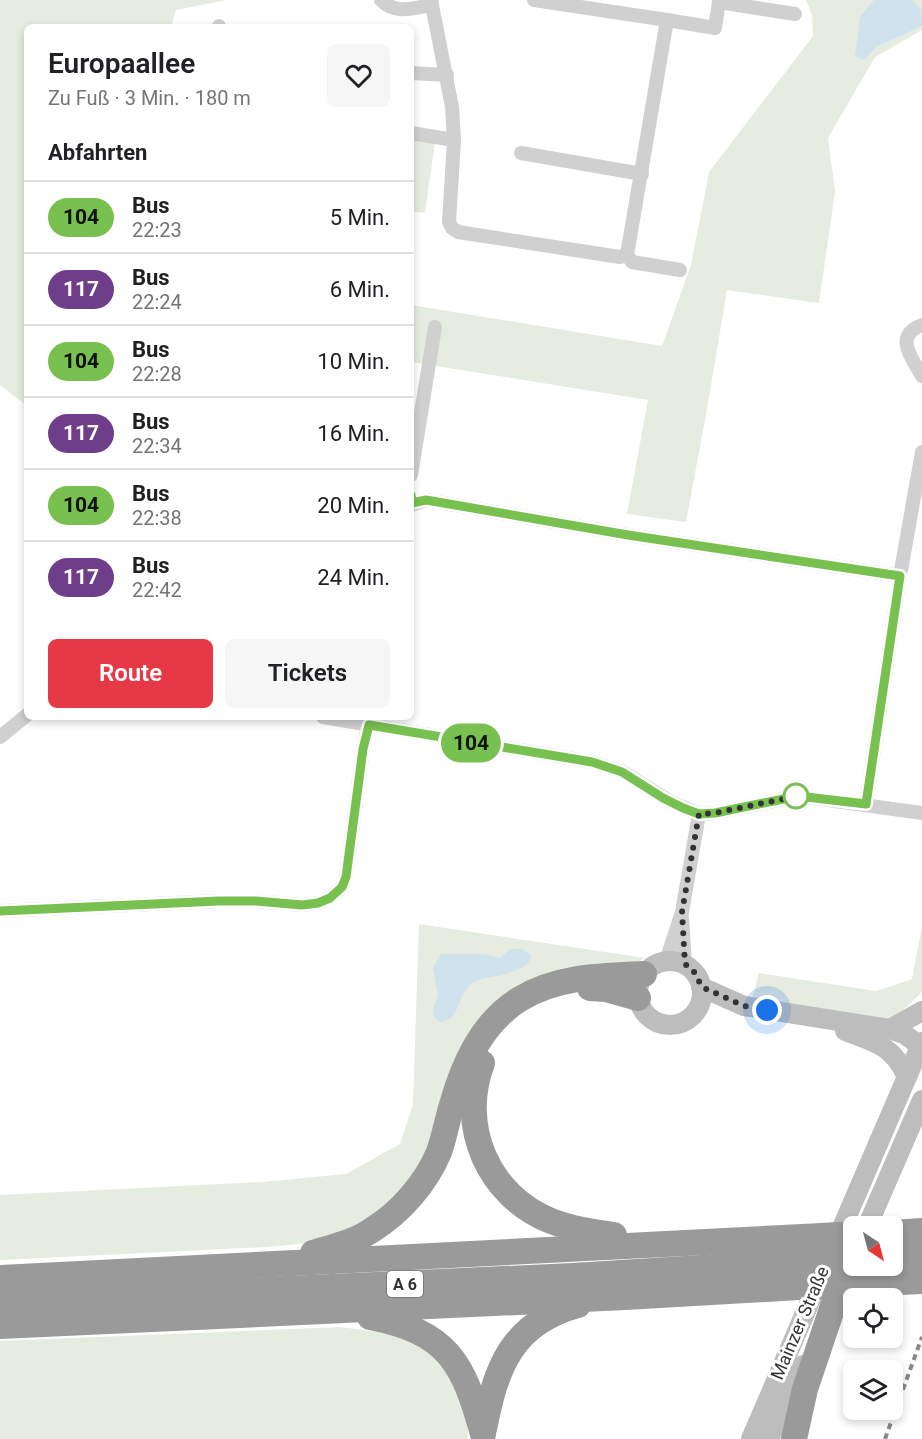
<!DOCTYPE html>
<html lang="de">
<head>
<meta charset="utf-8">
<style>
	:root { --surface:#fff; --page:#f6f6f6; --text:#202124; --muted:#757577; --line:#e0e0e0; --accent:#e63946 }
	body { margin:0; font-family:Roboto,sans-serif; background:var(--page); color:var(--text); height:100vh; display:flex; flex-direction:column; font-size:22px; white-space:nowrap }
	* { box-sizing:border-box; margin:0 }
	p { font-size:20px; color:var(--muted) }
	.icon { flex:none; width:33px; height:33px; fill:none; stroke:currentColor; stroke-width:2; stroke-linecap:round; stroke-linejoin:round }
	.map { position:relative; flex:1; overflow:hidden }
	.sheet { position:absolute; left:24px; top:24px; width:390px; height:696px; display:flex; flex-direction:column; background:var(--surface); border-radius:9px; box-shadow:0 3px 9px #0003 }
	.sheet>* { flex:none }
	.badge { padding:0 12px; border-radius:20px; font-size:21px; line-height:39px }
	.needle { width:39px; rotate:144deg }
	.buttons { position:absolute; left:843px; top:1216px; display:grid; gap:12px }
	.buttons a { display:grid; place-items:center; width:60px; height:60px; border-radius:9px; background:var(--surface); box-shadow:0 3px 9px #0003; font-size:30px }
	.you { position:absolute; width:30px; height:30px; margin:-15px; border:4px solid #fff; border-radius:50%; background:#1a73e8; box-shadow:0 0 0 9px #1a73e833 }
	.map>.badge { position:absolute; translate:-50% -50%; box-shadow:0 0 0 3px #fff }
	h2 { padding:0 24px; font-size:22px; line-height:54px }
	.round { display:grid; place-items:center; flex:none; width:63px; height:63px; border-radius:9px; background:var(--page) }
	.overview { display:flex; align-items:center; justify-content:space-between; height:102px; padding:0 24px }
	h1 { font-size:28px; font-weight:600; line-height:45px }
	.cta { display:flex; gap:12px; margin-top:auto; padding:12px 24px }
	.cta a { flex:1; height:69px; border-radius:9px; background:var(--accent); color:#fff; font-size:24px; font-weight:600; line-height:69px; text-align:center }
	.cta a+a { background:var(--page); color:var(--text) }
	ul { padding:0; list-style:none }
	li { display:flex; align-items:center; gap:18px; height:72px; padding:0 24px; border-top:2px solid var(--line) }
	li div { flex:1 }
	li b { display:block; font-size:22px }
	li em { font-style:normal }
	li .badge { min-width:66px; font-weight:700; text-align:center }
	.map>svg:first-child { display:block }
</style>
</head>
<body>
<div class="map">
<svg width="922" height="1439" viewBox="0 0 922 1439">
	<rect width="100%" height="100%" fill="#fff"/>
	<g fill="#e6ecdf">
		<polygon points="0,0 227,0 176,10 171,27 27,27 27,406 0,385"/>
		<polygon points="806,0 922,0 922,30 875,57 828,138 835,192 819,303 727,290 707,409 686,522 627,514 648,400 411,362 411,305 662,346 691,265 709,172 813,36 812,15"/>
		<polygon points="411,138 435,142 425,213 411,211"/>
		<polygon points="419,924 645,958 635,964 521,991 421,1168 364,1228 331,1241 267,1247 0,1260 0,1195 263,1182 346,1174 400,1144 413,1104"/>
		<polygon points="922,926 922,992 897,1016 888,1018 866,1019 752,999 759,973 876,991 912,979"/>
		<polygon points="340,1327 401,1335 439,1356 467,1401 468,1439 0,1439 0,1341"/>
	</g>
	<g fill="#cfe2ee">
		<polygon points="874,0 912,0 921,9 922,26 876,47 864,60 855,56 860,17"/>
		<path d="M510 949H523L532 956 527 965C520 968 513 972 505 974 493 978 478 977 469 986 457 998 460 1019 441 1022L434 1018 433 1009 438 995 433 968 441 954H483L500 958Z"/>
	</g>
	<g fill="none" stroke-linecap="round" stroke-linejoin="round">
		<g stroke="#d0d0d0" stroke-width="14">
			<path d="M381 0C396 15 413 8 432 5"/>
			<polyline points="431,0 452,107 454,140 449,222 452,228 458,232 620,257 627,255 667,20 534,0"/>
			<polyline points="667,20 715,28 719,2 795,14"/>
			<polyline points="219,27 219,26"/>
			<polyline points="411,73 447,75"/>
			<polyline points="411,133 454,140"/>
			<polyline points="521,153 642,174"/>
			<polyline points="627,255 632,262 680,270"/>
			<path d="M922 325C893 336 912 358 922 376"/>
			<polyline points="411,475 435,327"/>
			<polyline points="411,505 426,500 628,535 900,576"/>
			<polyline points="323,717 592,762 623,772 671,802 699,814 715,813 799,796 922,813"/>
			<polyline points="0,737 27,715"/>
			<polyline points="866,804 900,576 922,452"/>
			<polyline points="0,911 219,901 256,901 302,905 318,903 330,898 342,887 346,877 363,749 370,717"/>
			<polyline points="682,918 685,964"/>
			<polyline points="666,961 682,912 699,814"/>
		</g>
		<g stroke="#bdbdbd" stroke-width="20">
			<circle cx="670" cy="993" r="32"/>
			<polyline points="701,987 744,1006 890,1029 904,1034 922,1047"/>
			<polyline points="890,1029 922,1011"/>
			<path d="M845 1031C874 1042 893 1045 907 1077"/>
			<polyline points="867,1227 922,1100"/>
			<polyline points="834,1246 922,1042"/>
			<polyline points="751,1439 821,1276"/>
			<polyline points="769,1439 803,1365"/>
		</g>
		<g stroke="#9a9a9a" stroke-width="26">
			<polyline points="590,988 606,989 638,998"/>
			<path d="M482 1063C458 1126 488 1196 551 1221 572 1229 593 1232 614 1235"/>
			<polyline points="892,1233 922,1231"/>
			<path d="M313 1253C332 1247 355 1242 372 1230 401 1212 426 1183 439 1152 444 1138 447 1122 451 1108 463 1065 481 1023 520 999 557 976 602 976 644 974"/>
			<polyline points="892,1257 922,1256"/>
			<polyline points="0,1278 822,1236"/>
			<polyline points="0,1302 573,1276 810,1261"/>
			<path d="M370 1317C448 1332 463 1362 483 1434"/>
			<polyline points="0,1326 625,1297 799,1287"/>
			<path d="M484 1429C496 1368 511 1323 578 1305"/>
			<polyline points="794,1439 805,1389 834,1303"/>
		</g>
		<polyline stroke="#888" stroke-width="4" stroke-dasharray="6 4.5" stroke-linecap="butt" points="885,1439 922,1337"/>
		<g stroke="#9a9a9a" stroke-width="26">
			<polyline points="822,1236 854,1234"/>
			<polyline points="810,1261 854,1259"/>
			<polyline points="799,1287 922,1281"/>
		</g>
	</g>
	<g fill="none" stroke-linecap="round" stroke-linejoin="round">
		<defs>
			<polyline id="line" points="0,911 219,901 256,901 302,905 318,903 330,898 342,887 346,877 363,749 369,725 592,762 622,772 663,798 683,808 699,814 715,813 798,796 866,804 900,576 628,535 426,500 412,503 411,495"/>
		</defs>
		<use href="#line" stroke="#fff" stroke-width="14"/>
		<use href="#line" stroke="#78c150" stroke-width="9"/>
		<polyline stroke="#333" stroke-width="6" stroke-dasharray="0 10.8" points="767,1010 744,1006 702,987 693,970 685,964 682,912 699,814 715,813 798,796 796,796"/>
	</g>
	<circle fill="#fff" stroke="#78c150" stroke-width="3" cx="796" cy="796" r="12"/>
	<g text-anchor="middle" stroke-width="6" stroke-linejoin="round" paint-order="stroke">
		<rect fill="#fff" stroke="#707070" stroke-width="1.5" x="387" y="1271" width="36" height="26" rx="4.5"/>
		<g font-size="16" font-weight="bold" fill="#333">
			<text x="405" y="1290">A 6</text>
		</g>
		<g font-size="18" fill="#333" stroke="#fff">
			<text transform="translate(800 1323) rotate(-67)" y="6">Mainzer Straße</text>
		</g>
	</g>
</svg>
<div class="buttons">
<a><svg class="needle" viewBox="-14 -14 28 28"><path d="M0-13l5 13h-10z" fill="#e53935"/><path d="M0 13l5-13h-10z" fill="#757577"/></svg></a>
<a><svg class="icon" aria-label="locate" viewBox="0 0 24 24"><circle cx="12" cy="12" r="6"/><path d="M12 2v4M12 18v4M2 12h4M18 12h4"/></svg></a>
<a><svg class="icon" aria-label="layers" viewBox="0 0 24 24"><path d="M12 4l9 5-9 5-9-5zM3 14l9 5 9-5"/></svg></a>
</div>
<div class="you" style="left:767px;top:1010px"></div>
<b class="badge" style="left:471px;top:743px;background:#78c150;color:#111">104</b>
<section class="sheet">
<div class="overview"><div><h1>Europaallee</h1><p>Zu Fuß · 3 Min. · 180 m</p></div><a class="round"><svg class="icon" aria-label="heart" viewBox="0 0 24 24"><path d="M12 20l-8-8c-3-5 5-10 8-4 3-6 11-1 8 4z"/></svg></a></div>
<h2>Abfahrten</h2>
<ul>
<li><span class="badge" style="background:#78c150;color:#111">104</span><div><b>Bus</b><p>22:23</p></div><em>5 Min.</em></li>
<li><span class="badge" style="background:#6e3e8b;color:#fff">117</span><div><b>Bus</b><p>22:24</p></div><em>6 Min.</em></li>
<li><span class="badge" style="background:#78c150;color:#111">104</span><div><b>Bus</b><p>22:28</p></div><em>10 Min.</em></li>
<li><span class="badge" style="background:#6e3e8b;color:#fff">117</span><div><b>Bus</b><p>22:34</p></div><em>16 Min.</em></li>
<li><span class="badge" style="background:#78c150;color:#111">104</span><div><b>Bus</b><p>22:38</p></div><em>20 Min.</em></li>
<li><span class="badge" style="background:#6e3e8b;color:#fff">117</span><div><b>Bus</b><p>22:42</p></div><em>24 Min.</em></li>
</ul>
<div class="cta"><a>Route</a><a>Tickets</a></div>
</section>
</div>
</body>
</html>
